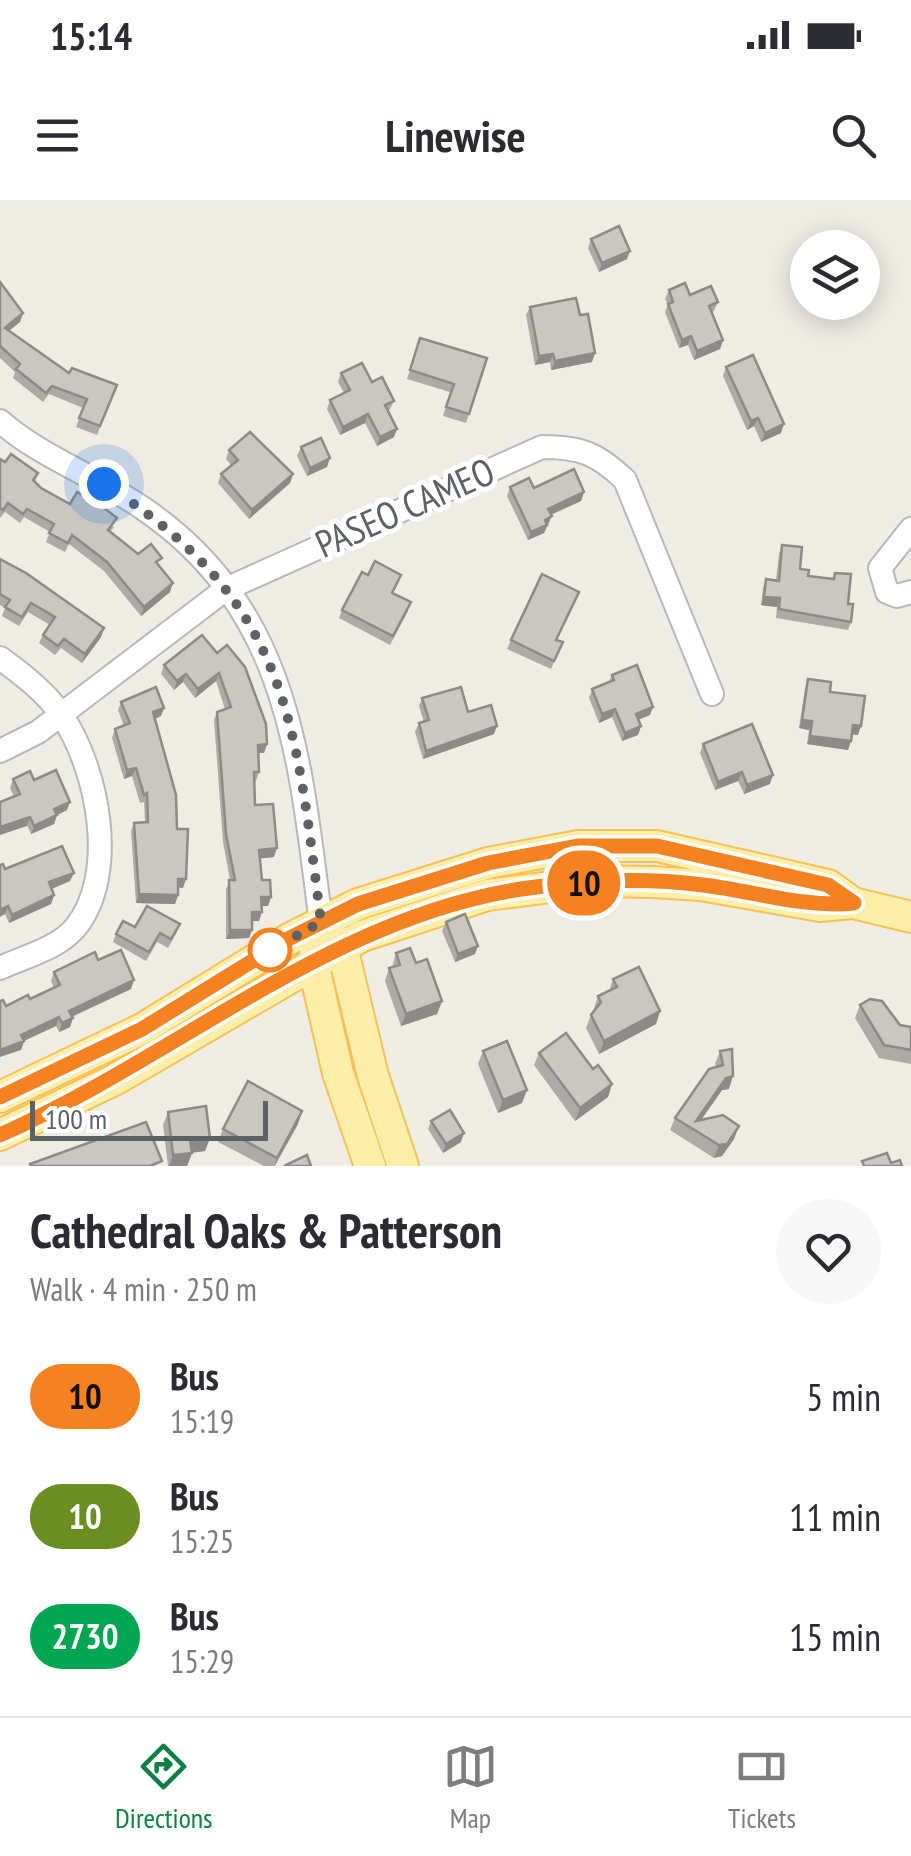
<!DOCTYPE html>
<html lang="en">
<head>
<meta charset="utf-8">
<style>
	:root { --surface:#fff; --page:#f7f7f7; --text:#2b2b33; --muted:#7c7c81; --line:#e1e1e2; --accent:#0b8043 }
	body { margin:0; font-family:"PT Sans Narrow",sans-serif; background:var(--page); color:var(--text); height:100vh; display:flex; flex-direction:column; font-size:38px; white-space:nowrap }
	* { box-sizing:border-box; margin:0 }
	p { font-size:32px; color:var(--muted) }
	.icon { flex:none; width:55px; height:55px; fill:none; stroke:currentColor; stroke-width:2; stroke-linecap:round; stroke-linejoin:round }
	.map { position:relative; height:966px; overflow:hidden }
	.drawer { display:flex; flex-direction:column; background:var(--surface); flex:1 }
	.drawer>* { flex:none }
	.badge { padding:0 20px; border-radius:32px; font-size:35px; line-height:65px }
	.controls { position:absolute; left:790px; top:30px; display:grid; gap:20px }
	.controls a { display:grid; place-items:center; width:90px; height:90px; border-radius:50%; background:var(--surface); box-shadow:0 5px 25px #0003; font-size:50px }
	.scale { position:absolute; left:30px; bottom:25px; width:238px; box-sizing:border-box; padding-left:10px; border:5px solid #5c6166; border-top:0; font-size:28px; line-height:35px; white-space:nowrap; color:#5c6166; -webkit-text-stroke:8px #fff; paint-order:stroke }
	.you { position:absolute; width:50px; height:50px; margin:-25px; border:8px solid #fff; border-radius:50%; background:#1a73e8; box-shadow:0 0 0 15px #1a73e833 }
	.map>.badge { position:absolute; translate:-50% -50%; box-shadow:0 0 0 5px #fff }
	.round { display:grid; place-items:center; flex:none; width:105px; height:105px; border-radius:52px; background:var(--page) }
	.summary { display:flex; align-items:center; justify-content:space-between; height:170px; padding:0 30px }
	h1 { font-size:48px; font-weight:700; line-height:75px }
	ul { padding:0; list-style:none }
	li { display:flex; align-items:center; gap:30px; height:120px; padding:0 30px }
	li div { flex:1 }
	li b { display:block; font-size:38px }
	li em { font-style:normal }
	li .badge { min-width:110px; font-weight:700; text-align:center }
	.status { display:flex; justify-content:space-between; align-items:center; height:70px; padding:0 50px; background:var(--surface); direction:ltr }
	.status svg { height:28px; fill:currentColor }
	header { display:flex; justify-content:space-between; align-items:center; height:130px; padding:0 30px; background:var(--surface); font-size:45px; font-weight:700 }
	.dock { display:flex; justify-content:space-around; align-items:center; height:140px; border-top:2px solid var(--line); background:var(--surface); font-size:28px; color:var(--muted) }
	.dock a { display:grid; justify-items:center; gap:5px }
	.dock .selected { color:var(--accent) }
	.map>svg:first-child { display:block }
</style>
</head>
<body>
<div class="status"><b>15:14</b><svg viewBox="0 0 49 12"><path d="M0 12V9h3v3zM5 12V6h3v6zM10 12V3h3v9zM15 12V0h3v12zM26 1h20v11H26zM47 4h2v5h-2z"/></svg></div>
<header><svg class="icon" aria-label="menu" viewBox="0 0 24 24"><path d="M4 6h16M4 12h16M4 18h16"/></svg>Linewise<svg class="icon" aria-label="search" viewBox="0 0 24 24"><circle cx="10" cy="10" r="6"/><path d="M15 15l6 6"/></svg></header>
<div class="map">
<svg width="911" height="966" viewBox="0 0 911 966">
	<rect width="100%" height="100%" fill="#efece4"/>
	<g fill="none" stroke-linecap="round" stroke-linejoin="round">
		<defs>
			<g id="minor">
				<path d="M0 221C42 258 98 277 144 309 291 410 300 562 321 723"/>
				<polyline points="911,329 880,368 887,392 897,396 911,392"/>
				<path d="M0 458C22 474 47 493 62 516 98 569 119 675 75 728 57 749 24 757 0 768"/>
				<path d="M0 551 38 532 226 389 542 247C580 247 597 253 625 280L712 494"/>
			</g>
			<g id="major">
				<polyline points="329,733 342,747 373,876 403,966"/>
				<polyline points="317,745 313,763 338,873 370,966"/>
				<polyline points="0,897 142,829 289,739 358,704 488,663 578,646 657,646 828,685 853,703"/>
				<polyline points="0,935 116,879 362,736 487,695 599,681 653,682 701,685 820,706 853,703 911,717"/>
			</g>
		</defs>
		<use href="#minor" stroke="#b5b8bc" stroke-width="26"/>
		<use href="#major" stroke="#f7c156" stroke-width="34"/>
		<use href="#minor" stroke="#fff" stroke-width="22"/>
		<use href="#major" stroke="#ffedaa" stroke-width="30"/>
	</g>
	<g fill="#aeaba6">
		<polygon points="591,39 627,59 599,72 588,48"/>
		<polygon points="0,82 23,113 20,122 9,131 69,173 117,185 97,235 76,227 83,208 49,194 43,202 13,178 15,172 0,158"/>
		<polygon points="669,90 718,102 714,111 712,112 723,140 720,149 694,160 688,145 679,148 665,112 668,104 665,99"/>
		<polygon points="530,107 580,115 592,162 551,170 550,162 535,165 526,115"/>
		<polygon points="420,138 487,158 466,223 443,216 450,192 407,179"/>
		<polygon points="726,167 781,233 761,242 754,226 747,230 723,176"/>
		<polygon points="341,173 372,182 394,201 390,209 388,211 394,237 377,246 365,223 340,235 327,209 330,200 344,193 338,182"/>
		<polygon points="301,247 327,267 307,276 297,256"/>
		<polygon points="229,250 293,274 290,283 249,319 218,283 221,274 231,265 226,259"/>
		<polygon points="0,259 5,262 38,273 35,282 41,288 114,327 110,332 138,354 159,366 170,392 141,416 104,371 69,344 65,352 46,342 50,332 24,317 20,323 5,312 0,318"/>
		<polygon points="510,287 534,288 584,292 581,301 551,315 548,325 546,326 544,333 528,340 507,296"/>
		<polygon points="782,345 800,369 808,376 832,379 835,373 848,404 851,422 848,430 776,418 777,407 761,405 763,388 766,379 776,380 779,354"/>
		<polygon points="0,359 104,428 101,437 82,463 61,448 55,455 39,443 43,435 50,425 28,412 19,426 2,416 5,408 0,405"/>
		<polygon points="368,375 401,375 393,393 408,411 390,445 339,418 342,410"/>
		<polygon points="579,392 557,440 559,451 551,469 507,449 511,440"/>
		<polygon points="202,435 267,544 264,553 259,553 259,572 256,581 254,581 255,605 274,657 260,658 262,680 271,697 268,706 262,706 259,721 252,721 252,730 249,738 226,739 226,689 230,680 223,642 214,520 217,512 225,509 216,481 195,498 183,482 174,490 161,474 164,465"/>
		<polygon points="612,475 650,515 638,520 641,526 638,535 622,541 612,517 599,523 589,498 592,489 609,482"/>
		<polygon points="808,479 830,492 858,535 852,534 848,550 807,544 809,530 799,528 805,488"/>
		<polygon points="422,498 468,512 494,534 423,559 415,532 419,523 424,522 419,506"/>
		<polygon points="121,502 161,516 155,519 177,629 183,688 178,687 178,695 175,704 136,703 131,631 134,623 145,622 144,602 140,603 132,576 124,579 112,538 115,529 124,526 118,510"/>
		<polygon points="703,544 770,584 744,594 738,581 715,590 700,553"/>
		<polygon points="13,579 34,580 67,610 57,615 54,624 31,634 10,588"/>
		<polygon points="5,669 70,681 52,689 54,695 51,704 9,723 5,714"/>
		<polygon points="446,722 475,754 455,762 442,731"/>
		<polygon points="135,727 177,732 168,748 157,742 146,761 113,742 116,734"/>
		<polygon points="396,753 416,763 442,801 437,814 401,826 385,781 389,768 392,768"/>
		<polygon points="98,760 131,789 72,817 70,827 59,832 56,826 24,841 21,850 6,806 30,799 54,788 51,781 54,772"/>
		<polygon points="613,779 660,811 656,824 599,854 586,828 591,815 595,811 594,809 598,796 609,791"/>
		<polygon points="860,805 900,825 911,827 911,864 879,858 855,818"/>
		<polygon points="483,851 522,903 498,913 478,864"/>
		<polygon points="720,851 729,889 722,890 701,920 734,939 722,956 714,958 670,930 675,918 716,867 715,864"/>
		<polygon points="539,853 593,869 612,884 608,897 575,921 534,865"/>
		<polygon points="168,912 210,938 205,951 192,953 187,966 168,966 163,925"/>
		<polygon points="431,921 461,942 443,953 428,929"/>
		<polygon points="298,924 275,966 264,966 218,942 223,929"/>
	</g>
	<g fill="#8d8b87">
		<polygon points="630,51 627,59 599,72 602,63"/>
		<polygon points="23,113 20,122 2,136 5,128"/>
		<polygon points="691,136 688,145 679,148 682,140"/>
		<polygon points="723,140 720,149 694,160 697,151"/>
		<polygon points="595,153 592,162 551,170 555,161"/>
		<polygon points="553,154 550,162 535,165 539,156"/>
		<polygon points="368,214 365,223 340,235 343,227"/>
		<polygon points="758,218 754,226 747,230 751,221"/>
		<polygon points="784,224 781,233 761,242 765,233"/>
		<polygon points="397,229 394,237 377,246 380,237"/>
		<polygon points="330,258 327,267 307,276 310,268"/>
		<polygon points="293,274 290,283 249,319 252,310"/>
		<polygon points="584,292 581,301 545,317 548,309"/>
		<polygon points="552,316 544,333 528,340 531,332 545,320"/>
		<polygon points="173,383 170,392 141,416 144,407"/>
		<polygon points="764,397 780,398 777,407 761,405"/>
		<polygon points="104,428 101,437 82,463 85,454"/>
		<polygon points="219,473 216,481 195,498 198,489"/>
		<polygon points="186,474 183,482 174,490 177,481"/>
		<polygon points="653,507 650,515 632,522 636,514"/>
		<polygon points="164,508 161,516 150,521 153,512"/>
		<polygon points="615,509 612,517 599,523 602,514"/>
		<polygon points="802,520 812,521 809,530 799,528"/>
		<polygon points="853,525 861,526 858,535 850,534"/>
		<polygon points="497,526 494,534 423,559 426,551"/>
		<polygon points="641,526 638,535 622,541 625,533"/>
		<polygon points="810,536 851,541 848,550 807,544"/>
		<polygon points="267,544 264,553 255,553 258,545"/>
		<polygon points="136,568 132,576 124,579 127,570"/>
		<polygon points="742,572 738,581 715,590 718,582"/>
		<polygon points="773,575 770,584 744,594 747,585"/>
		<polygon points="70,602 67,610 51,618 54,609"/>
		<polygon points="57,615 54,624 31,634 34,626"/>
		<polygon points="30,617 27,626 0,635 0,627"/>
		<polygon points="277,648 274,657 256,659 259,650"/>
		<polygon points="74,673 70,681 46,691 49,682"/>
		<polygon points="178,679 186,679 183,688 175,687"/>
		<polygon points="139,694 178,695 175,704 136,703"/>
		<polygon points="54,695 51,704 9,723 12,715"/>
		<polygon points="261,697 271,697 268,706 258,706"/>
		<polygon points="8,706 5,714 0,717 0,710"/>
		<polygon points="252,712 262,712 259,721 249,721"/>
		<polygon points="230,730 252,730 249,738 226,739"/>
		<polygon points="478,746 475,754 455,762 458,754"/>
		<polygon points="134,780 131,789 66,819 69,811"/>
		<polygon points="442,801 437,814 401,826 406,814"/>
		<polygon points="660,811 656,824 599,854 604,841"/>
		<polygon points="59,817 56,826 19,843 24,841 21,850 0,857 0,850 21,835"/>
		<polygon points="73,818 70,827 59,832 62,823"/>
		<polygon points="733,876 729,889 722,890 694,930 696,921 726,878"/>
		<polygon points="612,884 608,897 575,921 580,908"/>
		<polygon points="527,890 522,903 498,913 503,900"/>
		<polygon points="302,911 298,924 274,966 277,958"/>
		<polygon points="739,926 734,939 722,956 714,958 719,945"/>
		<polygon points="464,933 461,942 443,953 446,944"/>
		<polygon points="210,938 205,951 186,953 190,940"/>
		<polygon points="192,953 187,966 169,966 173,955"/>
	</g>
	<g fill="#cac7c1" stroke="#8d8b87" stroke-width="2.5">
		<polygon points="619,26 630,51 602,63 591,39"/>
		<polygon points="0,82 23,113 5,128 69,173 72,168 117,185 100,226 79,218 87,199 52,186 46,193 16,169 20,164 0,146"/>
		<polygon points="685,83 690,95 711,86 718,102 709,106 723,140 697,151 691,136 682,140 668,104 673,102 669,90"/>
		<polygon points="576,98 580,115 588,114 595,153 555,161 553,154 539,156 530,107"/>
		<polygon points="420,138 487,158 469,214 446,207 454,184 410,170"/>
		<polygon points="753,155 784,224 765,233 758,218 751,221 726,167"/>
		<polygon points="362,163 372,182 382,177 394,201 385,205 397,229 380,237 368,214 343,227 330,200 350,190 341,173"/>
		<polygon points="250,232 293,274 252,310 221,274 238,260 229,250"/>
		<polygon points="321,238 330,258 310,268 301,247"/>
		<polygon points="11,254 38,273 33,280 41,288 70,304 77,292 99,304 117,318 108,330 138,354 151,344 162,358 156,362 173,383 144,407 107,362 72,335 68,343 49,333 54,324 27,309 23,314 8,303 3,310 0,308 0,259 5,262"/>
		<polygon points="574,269 584,292 548,309 552,316 545,320 547,325 531,332 510,287 529,278 534,288"/>
		<polygon points="782,345 802,347 800,369 809,370 808,376 834,379 835,373 851,374 848,404 853,404 851,422 779,409 780,398 764,397 766,379 779,381"/>
		<polygon points="0,359 26,373 104,428 85,454 64,439 58,446 43,435 55,417 31,403 22,417 5,407 10,400 0,394"/>
		<polygon points="375,361 401,375 392,393 411,402 393,436 342,410 362,372 368,375"/>
		<polygon points="542,374 579,392 556,440 563,442 554,461 511,440"/>
		<polygon points="202,435 217,453 227,445 245,467 266,524 267,544 258,545 259,572 254,572 255,605 273,604 277,648 259,650 262,680 270,680 271,697 261,697 262,712 252,712 252,730 230,730 229,680 235,680 226,634 217,512 231,507 219,473 198,489 186,474 177,481 164,465"/>
		<polygon points="637,465 653,507 636,514 641,526 625,533 615,509 602,514 592,489 614,480 612,475"/>
		<polygon points="808,479 831,482 830,492 865,496 861,526 853,525 851,541 810,536 812,521 802,520"/>
		<polygon points="156,487 164,508 153,512 176,595 177,629 188,629 186,679 178,679 178,695 139,694 134,623 148,622 147,593 144,595 136,568 127,570 115,529 130,523 121,502"/>
		<polygon points="461,487 468,512 491,505 497,526 426,551 419,523 429,520 422,498"/>
		<polygon points="752,524 773,575 747,585 742,572 718,582 703,544"/>
		<polygon points="56,570 70,602 54,609 57,615 34,626 30,617 0,627 0,602 20,594 13,579 30,571 34,580"/>
		<polygon points="62,646 74,673 49,682 54,695 12,715 8,706 0,710 0,665 3,664 5,669"/>
		<polygon points="147,706 180,724 171,739 160,733 149,752 116,734 123,721 135,727"/>
		<polygon points="465,714 478,746 458,754 446,722"/>
		<polygon points="410,748 416,763 427,759 442,801 406,814 389,768 400,765 396,753"/>
		<polygon points="121,750 134,780 69,811 73,818 62,823 59,817 21,835 24,841 0,850 0,801 3,800 6,806 28,795 30,799 60,785 54,772 95,752 98,760"/>
		<polygon points="639,767 660,811 604,841 591,815 601,802 598,796 617,787 613,779"/>
		<polygon points="870,799 882,801 900,825 911,827 911,850 884,845 860,805"/>
		<polygon points="566,833 593,869 598,865 612,884 580,908 539,853"/>
		<polygon points="507,841 527,890 503,900 483,851"/>
		<polygon points="732,849 733,876 726,878 696,921 723,915 739,926 727,944 719,945 675,918 709,869 723,865 720,851"/>
		<polygon points="248,881 302,911 277,958 223,929"/>
		<polygon points="206,906 210,938 190,940 192,953 173,955 168,912"/>
		<polygon points="450,910 464,933 446,944 431,921"/>
		<polygon points="146,922 162,961 150,966 31,966 30,964"/>
		<polygon points="887,953 891,963 900,960 902,966 864,966 862,961"/>
		<polygon points="307,955 311,966 284,966"/>
	</g>
	<g fill="none" stroke-linecap="round" stroke-linejoin="round">
		<defs>
			<path id="line" d="M0 897 142 829 288 739 358 704 488 663 578 646H657L828 685 854 703C803 708 754 691 703 685 648 678 590 680 536 687 337 711 179 856 0 935"/>
		</defs>
		<use href="#line" stroke="#fff" stroke-width="22"/>
		<use href="#line" stroke="#f58220" stroke-width="15"/>
		<path stroke="#5c6166" stroke-width="10" stroke-dasharray="0 18" d="M104 284C290 402 295 521 321 722L259 757 270 750"/>
	</g>
	<circle fill="#fff" stroke="#f58220" stroke-width="5" cx="270" cy="750" r="20"/>
	<g text-anchor="middle" stroke-width="10" stroke-linejoin="round" paint-order="stroke">
		<g font-size="38" fill="#5c6166" stroke="#fff">
			<text transform="translate(405 308) rotate(-24)" y="13">PASEO CAMEO</text>
		</g>
	</g>
</svg>
<div class="controls">
<a><svg class="icon" aria-label="layers" viewBox="0 0 24 24"><path d="M12 4l9 5-9 5-9-5zM3 14l9 5 9-5"/></svg></a>
</div>
<div class="scale">100 m</div>
<div class="you" style="left:104px;top:284px"></div>
<b class="badge" style="left:584px;top:683px;background:#f58220;color:#111">10</b>
</div>
<section class="drawer">
<div class="summary"><div><h1>Cathedral Oaks &amp; Patterson</h1><p>Walk · 4 min · 250 m</p></div><a class="round"><svg class="icon" aria-label="heart" viewBox="0 0 24 24"><path d="M12 20l-8-8c-3-5 5-10 8-4 3-6 11-1 8 4z"/></svg></a></div>
<ul>
<li><span class="badge" style="background:#f58220;color:#111">10</span><div><b>Bus</b><p>15:19</p></div><em>5 min</em></li>
<li><span class="badge" style="background:#6b8e23;color:#fff">10</span><div><b>Bus</b><p>15:25</p></div><em>11 min</em></li>
<li><span class="badge" style="background:#00a651;color:#fff">2730</span><div><b>Bus</b><p>15:29</p></div><em>15 min</em></li>
</ul>
</section>
<nav class="dock">
<a class="selected"><svg class="icon" aria-label="directions" viewBox="0 0 24 24"><path d="M12 3l9 9-9 9-9-9zM9 14v-3h6M13 9l2 2-2 2"/></svg>Directions</a>
<a><svg class="icon" aria-label="map" viewBox="0 0 24 24"><path d="M3 6l6-2 6 2 6-2v14l-6 2-6-2-6 2zM9 4v14M15 6v14"/></svg>Map</a>
<a><svg class="icon" aria-label="tickets" viewBox="0 0 24 24"><path d="M3 7h18v10H3zM15 7v10"/></svg>Tickets</a>
</nav>
</body>
</html>
